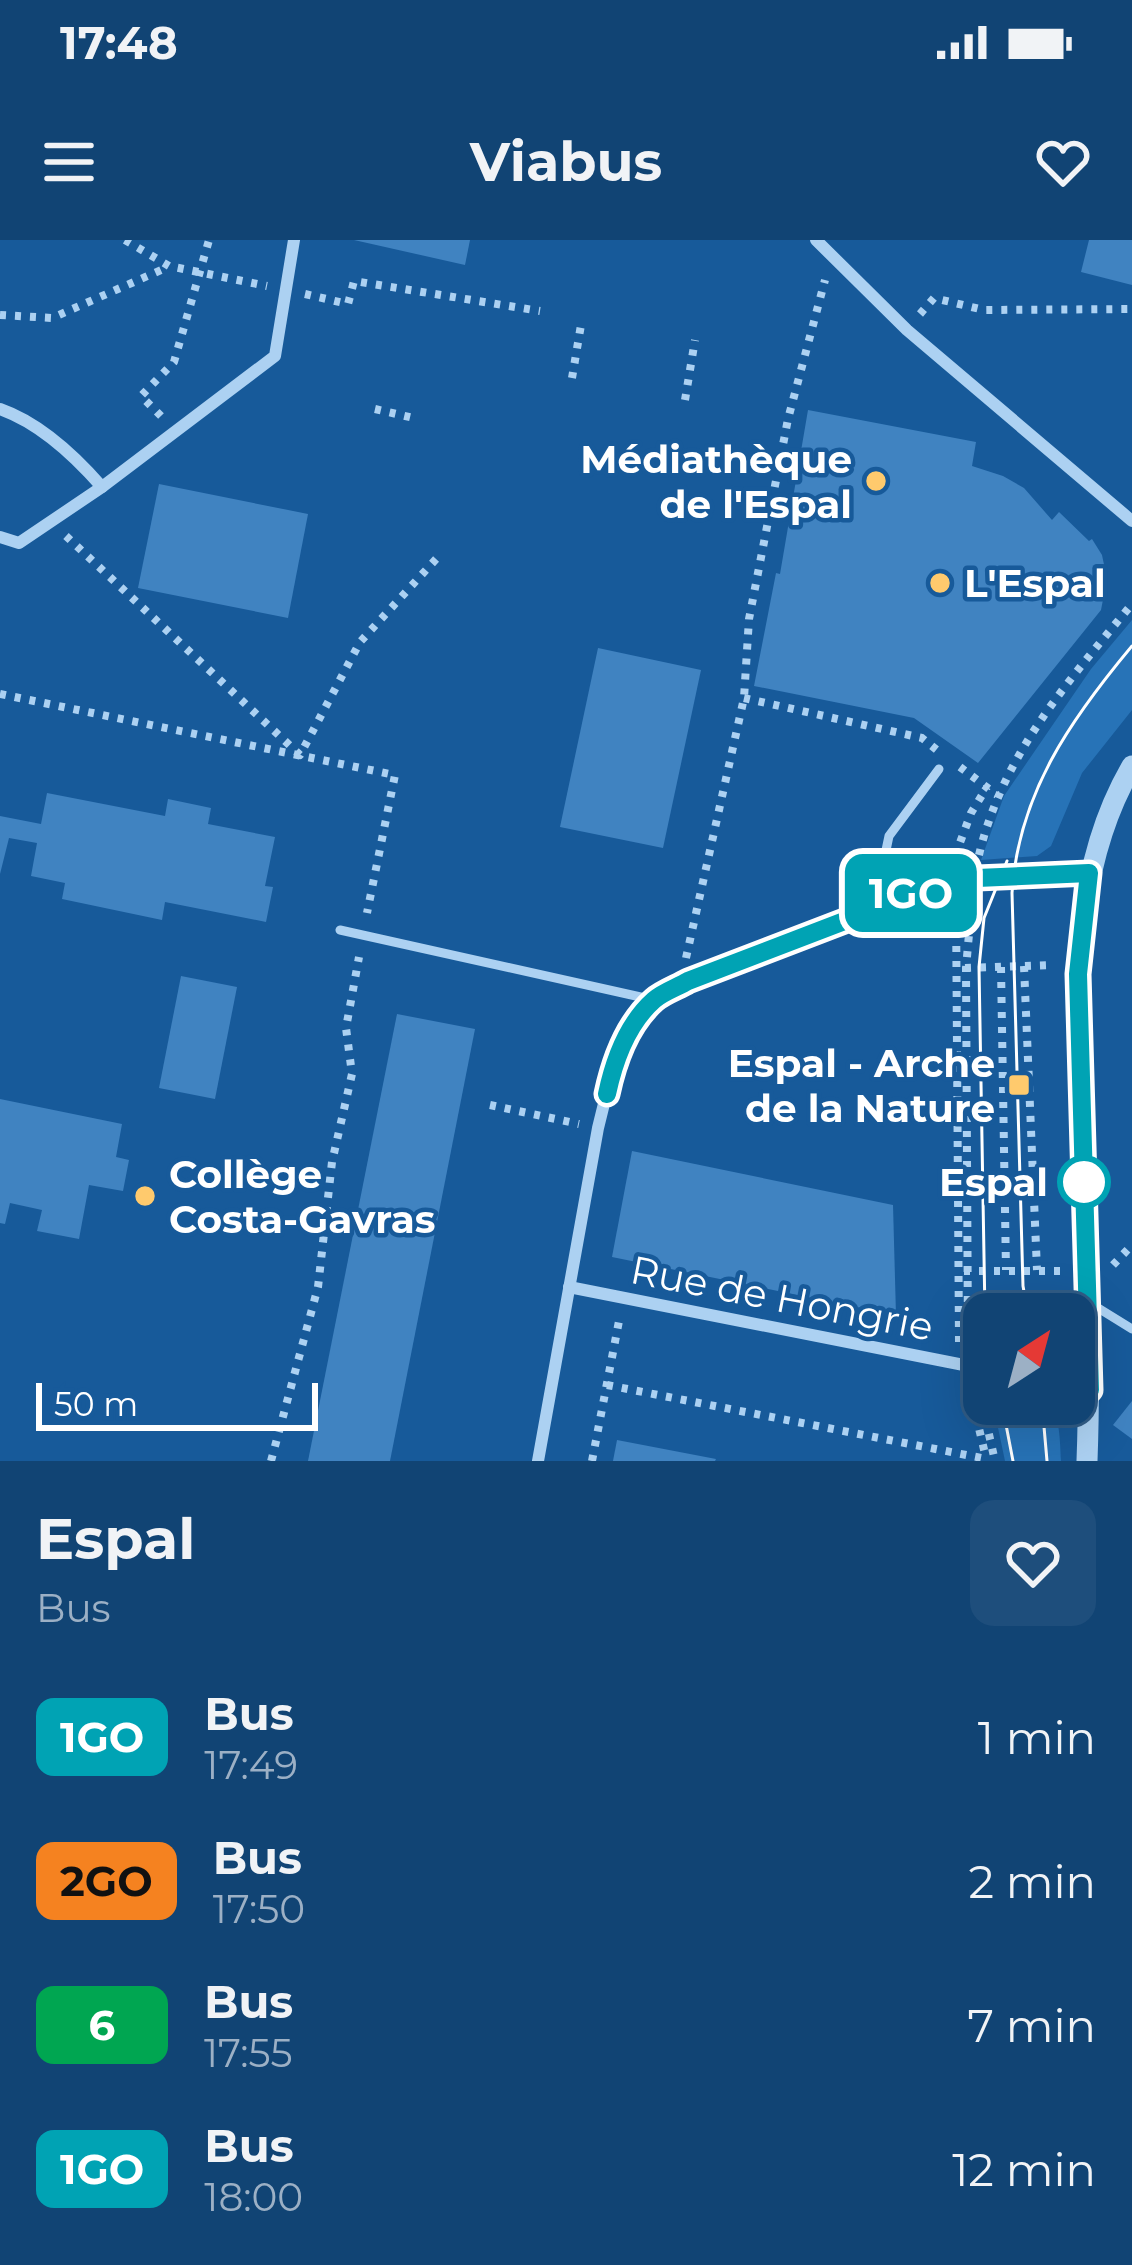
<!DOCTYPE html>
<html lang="fr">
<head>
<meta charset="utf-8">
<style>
	:root { --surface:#114474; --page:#1e4e7c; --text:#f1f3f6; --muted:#9cb0c5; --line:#305c86 }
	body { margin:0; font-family:Montserrat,sans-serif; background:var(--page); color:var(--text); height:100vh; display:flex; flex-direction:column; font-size:45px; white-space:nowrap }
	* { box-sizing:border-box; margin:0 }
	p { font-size:39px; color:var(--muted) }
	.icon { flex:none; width:66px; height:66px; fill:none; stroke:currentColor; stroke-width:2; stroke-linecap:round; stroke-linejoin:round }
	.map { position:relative; height:1221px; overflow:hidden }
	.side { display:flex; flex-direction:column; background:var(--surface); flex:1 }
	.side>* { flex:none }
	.badge { padding:0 24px; border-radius:18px; font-size:42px; line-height:78px }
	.needle { width:78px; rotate:36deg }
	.buttons { position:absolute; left:963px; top:1053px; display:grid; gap:24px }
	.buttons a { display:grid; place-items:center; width:132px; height:132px; border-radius:24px; background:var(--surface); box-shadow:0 12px 48px #0002,0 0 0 3px var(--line); font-size:60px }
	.scale { position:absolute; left:36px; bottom:30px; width:282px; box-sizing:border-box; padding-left:12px; border:6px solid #fff; border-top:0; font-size:33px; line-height:42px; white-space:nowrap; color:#fff; -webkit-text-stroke:9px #175a9a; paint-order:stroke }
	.map>.badge { position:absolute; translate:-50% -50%; box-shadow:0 0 0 6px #fff }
	.round { display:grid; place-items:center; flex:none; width:126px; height:126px; border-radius:24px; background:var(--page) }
	.headline { display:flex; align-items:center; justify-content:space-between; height:204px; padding:0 36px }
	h1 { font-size:57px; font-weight:700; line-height:90px }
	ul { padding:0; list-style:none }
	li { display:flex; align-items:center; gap:36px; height:144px; padding:0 36px }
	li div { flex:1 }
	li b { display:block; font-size:45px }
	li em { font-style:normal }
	li .badge { min-width:132px; font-weight:700; text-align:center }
	.status { display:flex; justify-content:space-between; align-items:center; height:84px; padding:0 60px; background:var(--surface); direction:ltr }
	.status svg { height:33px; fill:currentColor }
	header { display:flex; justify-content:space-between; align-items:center; height:156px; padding:0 36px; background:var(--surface); font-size:54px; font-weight:700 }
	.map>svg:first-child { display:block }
</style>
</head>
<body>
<div class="status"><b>17:48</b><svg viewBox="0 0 49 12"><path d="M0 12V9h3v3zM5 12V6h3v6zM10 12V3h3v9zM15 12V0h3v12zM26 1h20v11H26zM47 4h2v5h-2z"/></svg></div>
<header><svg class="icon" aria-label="menu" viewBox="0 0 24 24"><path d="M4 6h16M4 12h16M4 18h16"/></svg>Viabus<svg class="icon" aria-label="heart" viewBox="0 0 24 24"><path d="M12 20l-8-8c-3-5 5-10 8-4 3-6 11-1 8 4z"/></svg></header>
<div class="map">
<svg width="1132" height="1221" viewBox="0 0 1132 1221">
	<rect width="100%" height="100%" fill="#175a9a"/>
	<g fill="#2773b7">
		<polygon points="1132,380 1132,470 1082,533 1051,606 1037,616 981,620 1004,556 1091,429"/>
		<path d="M993 1164C1054 1164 1059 1156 1061 1221H1005Z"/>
	</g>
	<g fill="#4083c1">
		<polygon points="354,0 470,0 465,25"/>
		<polygon points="1089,0 1132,0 1132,45 1081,32"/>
		<polygon points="808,170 976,202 972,226 1003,236 1024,248 1052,280 1059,272 1089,301 1092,299 1102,315 1107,339 1101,370 978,523 914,478 754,446 776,333 780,334"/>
		<polygon points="159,244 308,274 288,378 138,348"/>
		<polygon points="598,408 701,430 663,608 560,587"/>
		<polygon points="47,553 165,576 168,559 211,568 208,584 275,597 265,646 273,647 266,682 165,662 162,680 62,659 65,643 31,636 37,603 9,598 0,634 0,576 41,584"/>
		<polygon points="181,736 237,747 215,859 159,848"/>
		<polygon points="397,774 475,789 390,1221 308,1221"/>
		<polygon points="0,859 122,884 116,917 129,920 123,951 89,945 79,999 37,991 42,970 10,963 5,984 0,983"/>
		<polygon points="632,911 893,965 896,1075 612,1017"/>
		<polygon points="1132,1161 1132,1199 1113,1185"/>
		<polygon points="617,1200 716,1219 715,1221 613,1221"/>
	</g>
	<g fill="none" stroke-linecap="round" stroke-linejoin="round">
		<g stroke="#acd1f2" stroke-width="8" stroke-dasharray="6 9" stroke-linecap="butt">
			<polyline points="125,0 169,26 267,46"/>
			<polyline points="305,54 348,64 354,41 540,71"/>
			<polyline points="920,74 934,58 984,70 1132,69"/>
			<polyline points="0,75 52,78 168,27"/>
			<polyline points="572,138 582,79"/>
			<polyline points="685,160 695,100"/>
			<polyline points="375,169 418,179"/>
			<polyline points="161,176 141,156 174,122 209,0"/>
			<polyline points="66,296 300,515 360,402 437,318"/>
			<polyline points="0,454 395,535 367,673"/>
			<polyline points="744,458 922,498 938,511"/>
			<polyline points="960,527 997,555"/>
			<path d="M979 615C1003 514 1067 443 1132 364"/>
			<polyline points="955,616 971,573 987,547"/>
			<polyline points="956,661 959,1102"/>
			<polyline points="686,718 744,458 749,379 788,179 825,40"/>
			<polyline points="1024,726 1037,1030"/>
			<polyline points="1001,727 1006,1030"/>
			<polyline points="965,728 1052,725"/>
			<polyline points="490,865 579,884"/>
			<polyline points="1113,1025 1132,1005"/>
			<polyline points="964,1031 1063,1031"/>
			<polyline points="968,1107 966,728 972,660"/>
			<polyline points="607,1145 987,1219"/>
			<polyline points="969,1146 986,1218"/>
			<polyline points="979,1150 995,1221"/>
			<polyline points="271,1221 318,1047 332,922 352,834 346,788 359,717"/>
			<polyline points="592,1221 619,1081"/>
		</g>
		<g stroke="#acd1f2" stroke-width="9">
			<polyline points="874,667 889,596 939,529"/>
			<polyline points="340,690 654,760"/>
			<polyline points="1090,1063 1132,1089"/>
		</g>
		<g stroke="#acd1f2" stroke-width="12">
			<polyline points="816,0 907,90 1132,281"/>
			<path d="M0 169C40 183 74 215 102 247"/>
			<polyline points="0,297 19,303 102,247 275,116 294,0"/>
			<polyline points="569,1047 984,1129"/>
			<polyline points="538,1221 598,888 615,819 654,760 688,741 954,639 1089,633"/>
		</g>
		<path stroke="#acd1f2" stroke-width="21" d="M1087 1221C1091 1114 1086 1008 1083 901 1079 774 1065 641 1132 526"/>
		<g stroke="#fff" stroke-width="3">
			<polyline points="985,1074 979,727 984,678 1007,621"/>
			<path d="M1028 1074 1023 1046 1012 653C1018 554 1071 479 1132 406"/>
			<polyline points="1002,1164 1013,1221"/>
			<polyline points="1042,1164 1047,1221"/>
		</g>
	</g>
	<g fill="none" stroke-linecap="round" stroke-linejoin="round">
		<defs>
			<path id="line" d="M607 854C614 821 628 783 654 760 663 752 678 747 688 741L954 639 1089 633 1078 734 1090 1150 1074 1146"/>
		</defs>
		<use href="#line" stroke="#fff" stroke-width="27"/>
		<use href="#line" stroke="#00a3b4" stroke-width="18"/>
	</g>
	<g fill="#ffca6d" stroke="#175a9a" stroke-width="4.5">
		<circle cx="876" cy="241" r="12"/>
		<circle cx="940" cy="343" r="12"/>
		<rect x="1007" y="833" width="24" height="24" rx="6"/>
		<circle cx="145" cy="956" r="12"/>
	</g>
	<circle fill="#fff" stroke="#00a3b4" stroke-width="6" cx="1084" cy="942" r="24"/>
	<g text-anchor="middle" stroke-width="9" stroke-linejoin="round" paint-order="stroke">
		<g font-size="39" font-weight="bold" fill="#fff" stroke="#175a9a" text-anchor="end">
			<text x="852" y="233">Médiathèque<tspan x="852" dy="45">de l'Espal</tspan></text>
			<text x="964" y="357" text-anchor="start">L'Espal</text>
			<text x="995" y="837">Espal - Arche<tspan x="995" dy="45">de la Nature</tspan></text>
			<text x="169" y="948" text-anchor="start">Collège<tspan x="169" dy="45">Costa-Gavras</tspan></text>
		</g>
		<g font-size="39" font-weight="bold" fill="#fff" stroke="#175a9a" text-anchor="end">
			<text x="1048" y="956">Espal</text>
		</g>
		<g font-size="39" fill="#fff" stroke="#175a9a">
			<text transform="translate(782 1058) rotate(11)" y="14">Rue de Hongrie</text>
		</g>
	</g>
</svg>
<div class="buttons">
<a><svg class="needle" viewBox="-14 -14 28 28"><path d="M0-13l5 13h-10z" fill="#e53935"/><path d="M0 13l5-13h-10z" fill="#9cb0c5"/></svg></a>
</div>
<div class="scale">50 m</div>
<b class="badge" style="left:911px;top:653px;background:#00a3b4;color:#fff">1GO</b>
</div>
<section class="side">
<div class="headline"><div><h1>Espal</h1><p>Bus</p></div><a class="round"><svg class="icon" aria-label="heart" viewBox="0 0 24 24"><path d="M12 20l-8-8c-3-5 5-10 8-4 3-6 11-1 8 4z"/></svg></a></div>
<ul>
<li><span class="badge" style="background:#00a3b4;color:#fff">1GO</span><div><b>Bus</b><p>17:49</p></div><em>1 min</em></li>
<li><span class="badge" style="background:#f58220;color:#111">2GO</span><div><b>Bus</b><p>17:50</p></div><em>2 min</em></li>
<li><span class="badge" style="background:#00a651;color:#fff">6</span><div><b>Bus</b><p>17:55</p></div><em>7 min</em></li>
<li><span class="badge" style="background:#00a3b4;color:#fff">1GO</span><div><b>Bus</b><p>18:00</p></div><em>12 min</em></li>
</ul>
</section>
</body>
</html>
